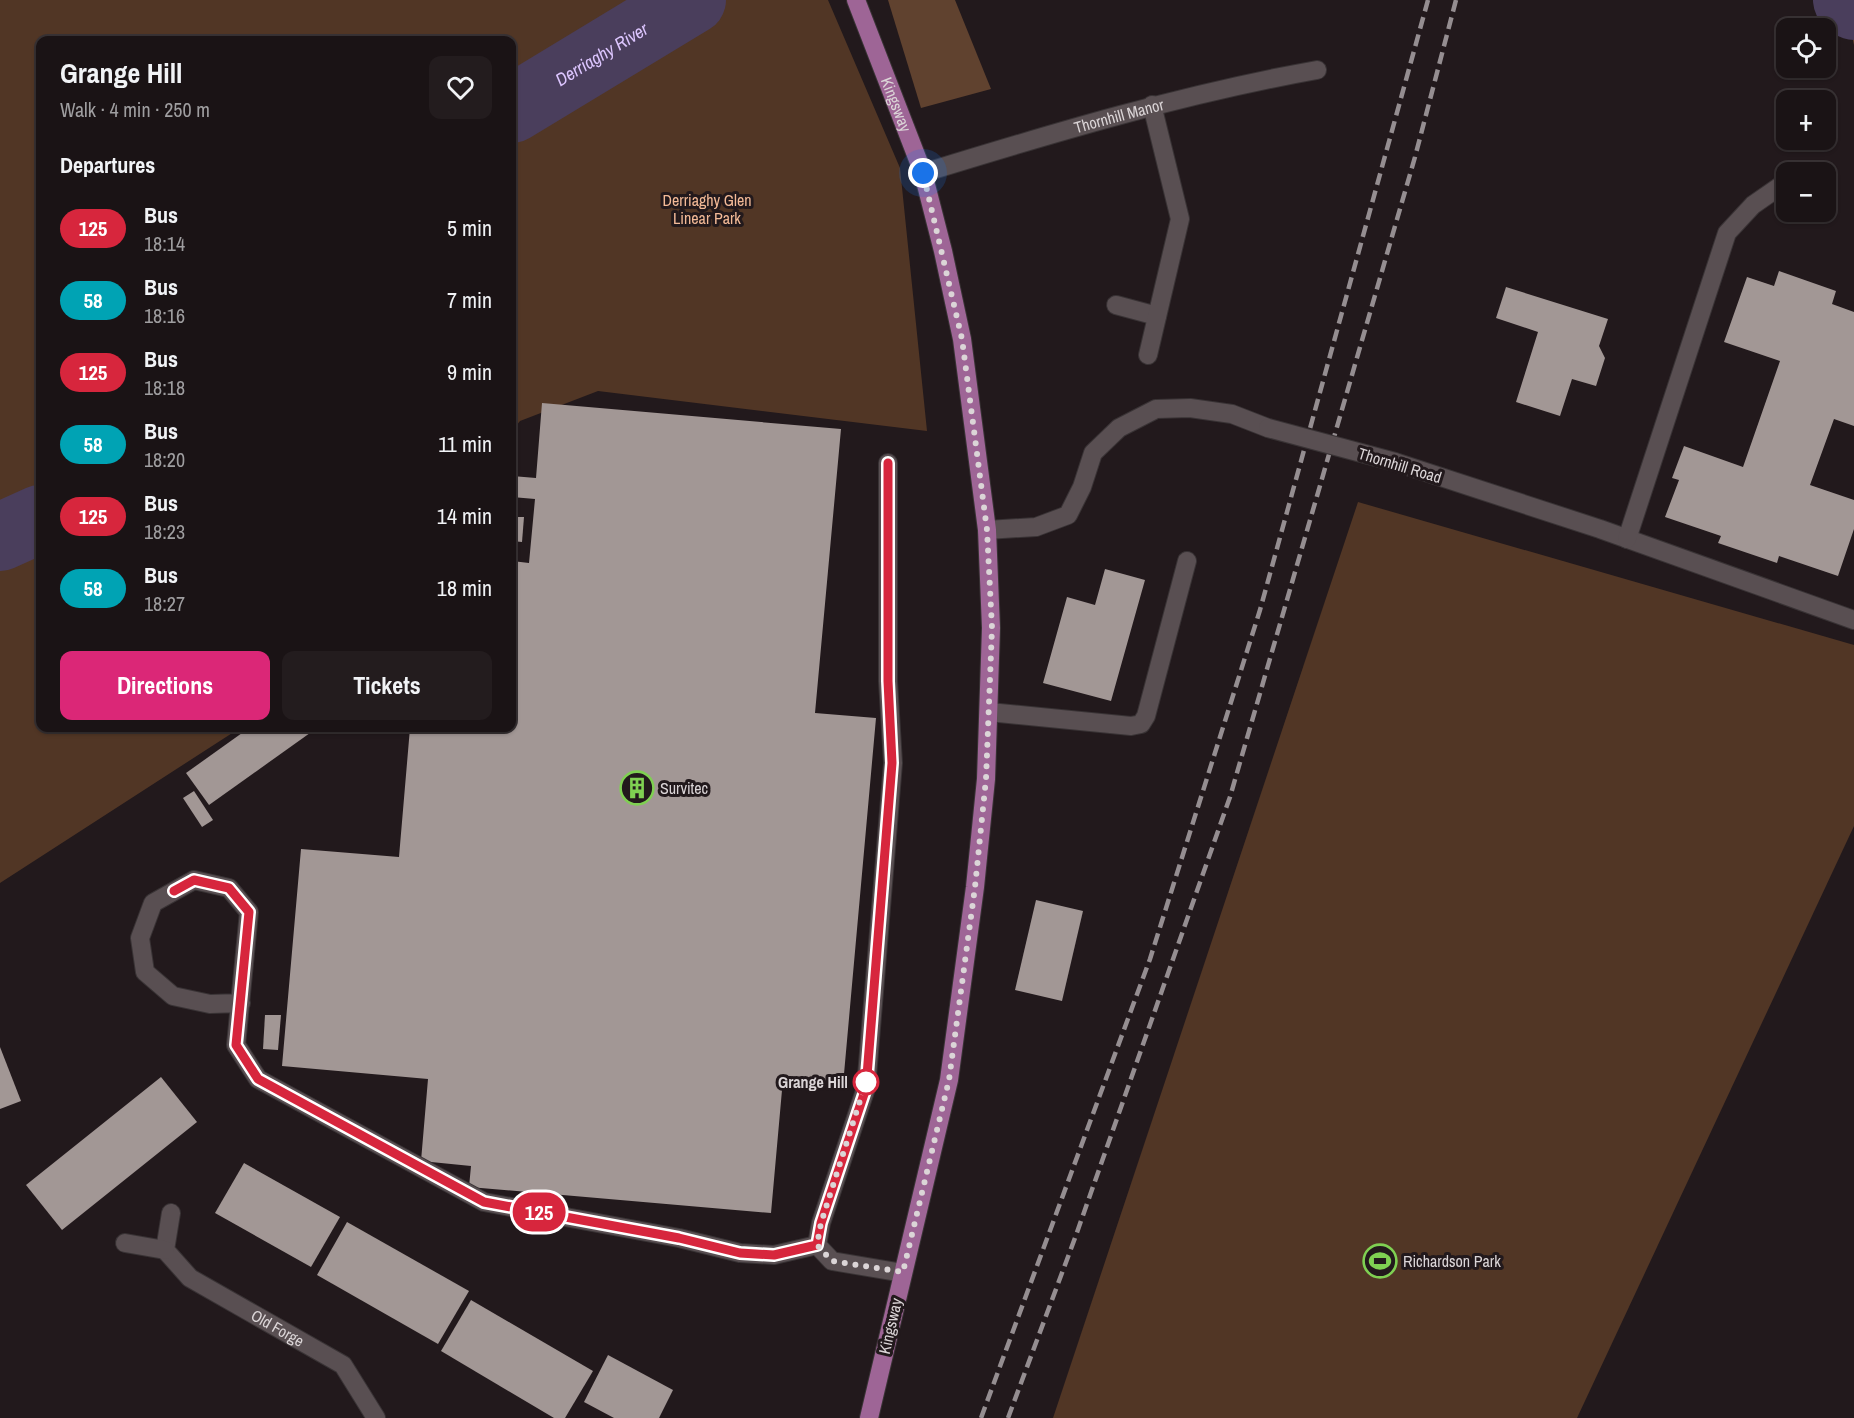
<!DOCTYPE html>
<html lang="en">
<head>
<meta charset="utf-8">
<style>
	:root { --surface:#1a1315; --page:#231c1e; --text:#f1f3f6; --muted:#9f9ea0; --line:#383234; --accent:#db2777 }
	body { margin:0; font-family:"Archivo Narrow",sans-serif; background:var(--page); color:var(--text); height:100vh; display:flex; flex-direction:column; font-size:22px; white-space:nowrap }
	* { box-sizing:border-box; margin:0 }
	p { font-size:20px; color:var(--muted) }
	.icon { flex:none; width:33px; height:33px; fill:none; stroke:currentColor; stroke-width:2; stroke-linecap:round; stroke-linejoin:round }
	.map { position:relative; flex:1; overflow:hidden }
	.drawer { position:absolute; left:36px; top:36px; width:480px; height:696px; display:flex; flex-direction:column; background:var(--surface); border-radius:12px; box-shadow:0 2px 4px #0004,0 0 0 2px var(--line) }
	.drawer>* { flex:none }
	.badge { padding:0 12px; border-radius:20px; font-size:21px; line-height:39px }
	.tools { position:absolute; left:1776px; top:18px; display:grid; gap:12px }
	.tools a { display:grid; place-items:center; width:60px; height:60px; border-radius:12px; background:var(--surface); box-shadow:0 2px 4px #0004,0 0 0 2px var(--line); font-size:30px }
	.you { position:absolute; width:30px; height:30px; margin:-15px; border:4px solid #fff; border-radius:50%; background:#1a73e8; box-shadow:0 0 0 9px #1a73e833 }
	.map>.badge { position:absolute; translate:-50% -50%; box-shadow:0 0 0 3px #fff }
	h2 { padding:0 24px; font-size:22px; line-height:54px }
	.round { display:grid; place-items:center; flex:none; width:63px; height:63px; border-radius:12px; background:var(--page) }
	.summary { display:flex; align-items:center; justify-content:space-between; height:102px; padding:0 24px }
	h1 { font-size:28px; font-weight:700; line-height:45px }
	.primary-button { display:flex; gap:12px; margin-top:auto; padding:12px 24px }
	.primary-button a { flex:1; height:69px; border-radius:12px; background:var(--accent); color:#fff; font-size:24px; font-weight:700; line-height:69px; text-align:center }
	.primary-button a+a { background:var(--page); color:var(--text) }
	ul { padding:0; list-style:none }
	li { display:flex; align-items:center; gap:18px; height:72px; padding:0 24px }
	li div { flex:1 }
	li b { display:block; font-size:22px }
	li em { font-style:normal }
	li .badge { min-width:66px; font-weight:700; text-align:center }
	.map>svg:first-child { display:block }
</style>
</head>
<body>
<div class="map">
<svg width="1854" height="1418" viewBox="0 0 1854 1418">
	<rect width="100%" height="100%" fill="#22191c"/>
	<g fill="#513625">
		<polygon points="0,0 828,0 900,168 927,431 598,391 520,421 512,431 512,40 40,40 40,728 240,728 0,883"/>
		<polygon points="1358,502 1854,645 1854,826 1577,1418 1053,1418"/>
	</g>
	<g fill="#60422f">
		<polygon points="888,0 955,0 991,89 921,108"/>
		<polygon points="1815,0 1854,0 1854,45 1849,21"/>
	</g>
	<g fill="none" stroke-linecap="round" stroke-linejoin="round">
		<g stroke="#4a3e5c" stroke-width="68">
			<polyline points="1847,0 1854,6"/>
			<path id="s1" d="M512 109 692 0"/>
			<polyline points="0,537 40,519"/>
		</g>
	</g>
	<g fill="#a29795">
		<polygon points="1779,271 1836,291 1832,304 1854,312 1854,426 1834,419 1810,485 1854,500 1854,529 1838,576 1779,556 1777,563 1718,543 1721,536 1665,517 1679,480 1672,478 1684,446 1743,467 1780,361 1724,342 1747,277 1774,286"/>
		<polygon points="1506,287 1608,319 1599,346 1605,358 1596,386 1572,379 1560,416 1516,402 1538,332 1496,318"/>
		<polygon points="542,403 841,429 815,713 876,718 843,1085 783,1079 771,1213 469,1187 471,1166 421,1161 428,1079 282,1066 301,849 399,857 410,728 512,728 512,561 529,563 535,499 512,497 512,476 536,478"/>
		<polygon points="512,517 524,517 522,542 512,541"/>
		<polygon points="1105,569 1145,580 1111,701 1043,683 1067,597 1095,605"/>
		<polygon points="249,728 317,728 209,805 186,773"/>
		<polygon points="194,791 213,820 202,827 183,798"/>
		<polygon points="1036,900 1083,911 1062,1001 1015,990"/>
		<polygon points="265,1015 281,1015 278,1050 263,1049"/>
		<polygon points="0,1047 21,1101 0,1109"/>
		<polygon points="161,1077 197,1122 62,1230 26,1185"/>
		<polygon points="244,1163 340,1217 311,1267 215,1213"/>
		<polygon points="347,1222 469,1291 438,1344 317,1275"/>
		<polygon points="471,1300 593,1371 565,1418 554,1418 441,1351"/>
		<polygon points="608,1355 673,1390 659,1418 614,1418 584,1402"/>
	</g>
	<g fill="none" stroke-linecap="round" stroke-linejoin="round">
		<defs>
			<g id="minor">
				<path id="s2" d="M923 173C1053 133 1183 94 1317 70"/>
				<polyline points="1116,305 1157,316"/>
				<polyline points="1148,355 1180,219 1152,105"/>
				<polyline points="1395,462 1600,529 1854,620"/>
				<polyline points="888,463 888,681 893,763 866,1088 821,1223 817,1245 832,1261 903,1273"/>
				<polyline points="987,530 1036,527 1068,515 1082,487 1093,453 1119,428 1156,409 1190,408 1232,414 1268,428"/>
				<polyline points="1627,539 1727,233 1753,205 1786,182"/>
				<polyline points="989,712 1131,726 1141,724 1146,716 1187,561"/>
				<polyline points="241,1003 210,1004 173,996 145,972 140,938 153,903 194,880 229,888 249,912 236,1045 258,1079 484,1202 679,1238 740,1253 774,1255 817,1245"/>
				<path id="s3" d="M171 1213 165 1250 190 1278 343 1365 376 1418"/>
				<polyline points="125,1243 165,1250"/>
			</g>
			<g id="major">
				<path id="s4" d="M856 0 923 173 943 251 962 339 987 530 991 628 986 779 975 887 949 1080 869 1418"/>
			</g>
		</defs>
		<use href="#minor" stroke="#393335" stroke-width="20"/>
		<use href="#major" stroke="#393335" stroke-width="20"/>
		<use href="#minor" stroke="#594f52" stroke-width="18"/>
		<use href="#major" stroke="#9e6596" stroke-width="18"/>
		<g stroke="#958e91" stroke-width="4.5" stroke-dasharray="12 6" stroke-linecap="butt">
			<polyline points="981,1418 1150,959 1260,610 1428,0"/>
			<polyline points="1008,1418 1075,1238 1230,797 1415,157 1456,0"/>
		</g>
		<defs>
			<polyline id="minor-bridge" points="1268,428 1395,462"/>
		</defs>
		<use href="#minor-bridge" stroke="#393335" stroke-width="20" stroke-linecap="butt"/>
		<use href="#minor-bridge" stroke="#594f52" stroke-width="18"/>
	</g>
	<g fill="none" stroke-linecap="round" stroke-linejoin="round">
		<defs>
			<polyline id="line" points="174,891 194,880 229,888 249,912 236,1045 258,1079 484,1202 679,1238 740,1253 774,1255 817,1245 821,1223 866,1088 892,763 888,681 888,463"/>
		</defs>
		<use href="#line" stroke="#fff" stroke-width="14"/>
		<use href="#line" stroke="#d7263d" stroke-width="9"/>
		<polyline stroke="#dbd5d7" stroke-width="6" stroke-dasharray="0 10.8" points="866,1082 821,1223 817,1245 832,1261 903,1272 949,1080 975,887 986,779 992,628 987,530 962,339 923,173"/>
	</g>
	<defs>
		<symbol id="building-ring" viewBox="-11 -11 22 22"><circle r="9.5" fill="#22191c" stroke="#7fd052" stroke-width="1.5"/><path d="M-4-6H4V6H1V3H-1V6H-4ZM-2.5-4.3h1.7v1.8h-1.7ZM.8-4.3h1.7v1.8H.8ZM-2.5-1h1.7V.8h-1.7ZM.8-1h1.7V.8H.8Z" fill="#7fd052"/></symbol>
		<symbol id="stadium-ring" viewBox="-11 -11 22 22"><circle r="9.5" fill="#22191c" stroke="#7fd052" stroke-width="1.5"/><path d="M0-5a6.5 5 0 1 0 0 10a6.5 5 0 1 0 0-10ZM-3.5-1.8h7v3.6h-7Z" fill="#7fd052"/></symbol>
	</defs>
	<g fill-rule="evenodd">
		<use href="#building-ring" x="618" y="769" width="38" height="38"/>
		<use href="#stadium-ring" x="1361" y="1242" width="38" height="38"/>
	</g>
	<circle fill="#fff" stroke="#d7263d" stroke-width="3" cx="866" cy="1082" r="12"/>
	<g text-anchor="middle" stroke-width="6" stroke-linejoin="round" paint-order="stroke">
		<g font-size="16" fill="#dbd5d7" stroke="#22191c">
			<text dy="6" stroke="none"><textPath href="#s4" startOffset="112">Kingsway</textPath></text>
			<text dy="6" stroke="none"><textPath href="#s2" startOffset="204">Thornhill Manor</textPath></text>
			<text transform="translate(1400 465) rotate(17)" y="6">Thornhill Road</text>
			<text transform="translate(890 1326) rotate(-77)" y="6">Kingsway</text>
			<text dy="6" stroke="none"><textPath href="#s3" startOffset="176">Old Forge</textPath></text>
		</g>
		<g font-size="16" fill="#f3ba97" stroke="#22191c">
			<text x="707" y="206">Derriaghy Glen<tspan x="707" dy="18">Linear Park</tspan></text>
		</g>
		<g font-size="16" fill="#dbd5d7" stroke="#22191c" text-anchor="start">
			<text x="660" y="794">Survitec</text>
			<text x="1403" y="1267">Richardson Park</text>
		</g>
		<g font-size="16" font-weight="bold" fill="#dbd5d7" stroke="#22191c" text-anchor="end">
			<text x="848" y="1088">Grange Hill</text>
		</g>
		<g font-size="18" font-style="italic" fill="#dcc5fe" stroke="#22191c">
			<text dy="6" stroke="none"><textPath href="#s1" startOffset="105">Derriaghy River</textPath></text>
		</g>
	</g>
</svg>
<div class="tools">
<a><svg class="icon" aria-label="locate" viewBox="0 0 24 24"><circle cx="12" cy="12" r="6"/><path d="M12 2v4M12 18v4M2 12h4M18 12h4"/></svg></a>
<a>+</a>
<a>−</a>
</div>
<div class="you" style="left:923px;top:173px"></div>
<b class="badge" style="left:539px;top:1212px;background:#d7263d;color:#fff">125</b>
<section class="drawer">
<div class="summary"><div><h1>Grange Hill</h1><p>Walk · 4 min · 250 m</p></div><a class="round"><svg class="icon" aria-label="heart" viewBox="0 0 24 24"><path d="M12 20l-8-8c-3-5 5-10 8-4 3-6 11-1 8 4z"/></svg></a></div>
<h2>Departures</h2>
<ul>
<li><span class="badge" style="background:#d7263d;color:#fff">125</span><div><b>Bus</b><p>18:14</p></div><em>5 min</em></li>
<li><span class="badge" style="background:#00a3b4;color:#fff">58</span><div><b>Bus</b><p>18:16</p></div><em>7 min</em></li>
<li><span class="badge" style="background:#d7263d;color:#fff">125</span><div><b>Bus</b><p>18:18</p></div><em>9 min</em></li>
<li><span class="badge" style="background:#00a3b4;color:#fff">58</span><div><b>Bus</b><p>18:20</p></div><em>11 min</em></li>
<li><span class="badge" style="background:#d7263d;color:#fff">125</span><div><b>Bus</b><p>18:23</p></div><em>14 min</em></li>
<li><span class="badge" style="background:#00a3b4;color:#fff">58</span><div><b>Bus</b><p>18:27</p></div><em>18 min</em></li>
</ul>
<div class="primary-button"><a>Directions</a><a>Tickets</a></div>
</section>
</div>
</body>
</html>
